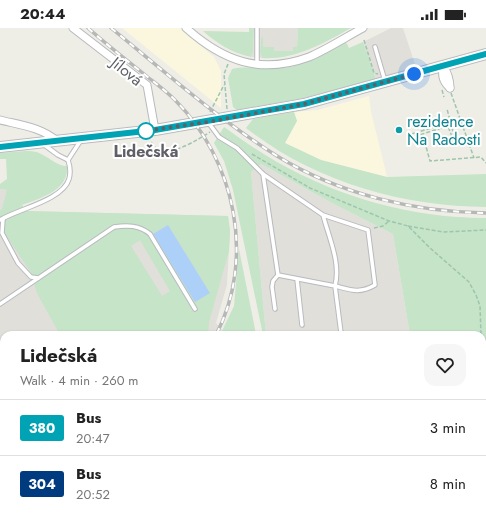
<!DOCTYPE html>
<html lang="en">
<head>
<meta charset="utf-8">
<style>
	:root { --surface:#fff; --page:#f6f6f6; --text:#222; --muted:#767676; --line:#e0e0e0 }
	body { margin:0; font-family:Jost,sans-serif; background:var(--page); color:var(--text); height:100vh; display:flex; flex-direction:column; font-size:15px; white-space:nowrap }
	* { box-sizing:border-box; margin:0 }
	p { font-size:13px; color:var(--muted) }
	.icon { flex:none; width:22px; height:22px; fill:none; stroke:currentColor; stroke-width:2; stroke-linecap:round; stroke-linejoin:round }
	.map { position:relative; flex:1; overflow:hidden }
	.side { position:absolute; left:0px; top:303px; width:486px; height:188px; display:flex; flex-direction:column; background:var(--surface); border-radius:12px 12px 0 0; box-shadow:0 1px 3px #0004 }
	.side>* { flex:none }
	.badge { padding:0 8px; border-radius:3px; font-size:14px; line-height:26px }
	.you { position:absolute; width:20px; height:20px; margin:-10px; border:3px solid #fff; border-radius:50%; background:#1a73e8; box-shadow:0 0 0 6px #1a73e833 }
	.map>.badge { position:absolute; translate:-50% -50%; box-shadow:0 0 0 2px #fff }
	.round { display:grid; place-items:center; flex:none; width:42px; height:42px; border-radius:12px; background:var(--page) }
	.headline { display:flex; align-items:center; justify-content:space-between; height:68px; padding:0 20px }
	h1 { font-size:19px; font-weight:700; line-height:30px }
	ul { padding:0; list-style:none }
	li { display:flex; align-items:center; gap:12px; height:56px; padding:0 20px; border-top:1px solid var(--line) }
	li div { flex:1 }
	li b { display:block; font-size:15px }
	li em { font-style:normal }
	li .badge { min-width:44px; font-weight:700; text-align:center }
	.status { display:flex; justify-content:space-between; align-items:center; height:28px; padding:0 20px; background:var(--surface); direction:ltr }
	.status svg { height:11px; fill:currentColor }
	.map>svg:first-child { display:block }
</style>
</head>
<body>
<div class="status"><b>20:44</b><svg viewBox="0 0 49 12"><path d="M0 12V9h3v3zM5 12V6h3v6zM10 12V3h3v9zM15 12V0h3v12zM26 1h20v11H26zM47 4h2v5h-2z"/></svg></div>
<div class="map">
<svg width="486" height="491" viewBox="0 0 486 491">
	<rect width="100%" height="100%" fill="#efeee6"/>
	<g fill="#fbf7df">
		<polygon points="122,0 180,0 214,29 221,43 221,80"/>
		<polygon points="369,68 371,84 387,149 321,132 285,115 297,93 294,84 318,82"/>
	</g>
	<g fill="#e1dfda">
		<polygon points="254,0 298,0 297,20 293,23 274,23 263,19 263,10 261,10 260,24 262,30 251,29 253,24"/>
		<polygon points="391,0 403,0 416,39 376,51 363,14"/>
		<polygon points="261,136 332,175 393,206 410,307 266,307 251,144"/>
		<polygon points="0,161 7,162 26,183 228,188 230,203 227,257 216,295 226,307 4,307 4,487 69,487 66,491 0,491"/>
	</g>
	<g fill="#c5e4c8" fill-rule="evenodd">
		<path d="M249 0H254L253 24 251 29C230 24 218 16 203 3L249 4Z"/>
		<path d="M298 0H351C322 16 295 32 262 30L260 24 261 10 263 9V19H274V23H293V19H297Z"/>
		<path d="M346 14 349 20 363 14 376 51 304 70 237 82 233 79 228 50 232 41C246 37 267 42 284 40 303 38 329 23 346 14Z"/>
		<path d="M294 84 297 93 285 115 321 132 387 149 486 146V179C402 179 313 153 246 100L253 91Z"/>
		<path d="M224 99C241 111 259 124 277 134 341 170 412 190 486 190V491H309L313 487H482V307H410L393 206 332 175 261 136 251 144 266 307H263L233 162 224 133 214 115Z"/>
		<path d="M25 123C31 123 36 123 41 126 50 130 57 138 67 138 69 163 40 170 22 177L26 183 228 188 230 203 229 223 209 294 208 307H60L37 265 30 243 3 203 0 204V182L2 181 7 162 0 161V156L7 151 6 131H0V125ZM168 197 210 265H209L153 206ZM140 212 170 263 162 268 131 218Z"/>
		<polygon points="239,221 254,296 256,307 226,307 222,303 234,278"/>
		<polygon points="69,487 283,487 281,491 66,491"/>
	</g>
	<polygon fill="#add0f8" points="168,197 210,265 195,274 153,206"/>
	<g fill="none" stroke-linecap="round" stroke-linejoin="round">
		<defs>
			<g id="lane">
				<polyline points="375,19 385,53"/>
				<polyline points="257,36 257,0"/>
				<path d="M208 94 219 109 237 120 263 146 323 187 368 202 375 257C359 266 351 262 335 258 341 235 329 210 323 187"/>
				<polyline points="43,116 58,127 68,132 81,112"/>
				<polyline points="263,146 278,247 335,258 341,305"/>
				<polyline points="3,191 2,205 18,235 31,249 38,250"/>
				<path d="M0 192C18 181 63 172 69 151 71 144 70 138 68 132"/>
				<polyline points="297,251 302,297"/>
				<path d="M0 276 114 199C127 197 139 197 150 206L195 281"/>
				<polyline points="275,281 272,259 273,253 278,247"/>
				<polyline points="0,331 4,337"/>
				<polyline points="0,417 4,415"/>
				<polyline points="285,491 287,487"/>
			</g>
			<g id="street">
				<polyline points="73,0 147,57 155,102"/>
				<path d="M186 0C223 33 260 47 309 29 326 22 346 9 363 0"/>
				<path d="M443 38C442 47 442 53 450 60"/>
				<path d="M443 38C448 45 450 51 450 60"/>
				<path d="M0 92C20 97 41 99 57 113"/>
			</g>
			<polyline id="secondary" points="0,119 155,102 304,76 486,26"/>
		</defs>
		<use href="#lane" stroke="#b8babf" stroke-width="5.5"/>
		<use href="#street" stroke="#b8babf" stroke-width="9"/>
		<use href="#secondary" stroke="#b9bbc0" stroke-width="12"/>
		<g stroke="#9ec5ad" stroke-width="1.5" stroke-dasharray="4 2" stroke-linecap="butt">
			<polyline points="364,12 374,45 378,46"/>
			<polyline points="442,62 444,69"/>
			<polyline points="451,65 474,130"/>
			<polyline points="227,81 224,46 228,36"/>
			<polyline points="210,84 224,57"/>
			<polyline points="415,105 451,94"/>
			<polyline points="411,106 415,105 416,108 448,98 453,112 455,111 447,81"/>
			<polyline points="423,108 430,133 481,129 486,135"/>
			<path d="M151 114C154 118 156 121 160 123 171 128 201 110 210 104"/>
			<polyline points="252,126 310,160 389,193 408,198 430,220 469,254 476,267 480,278 481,307"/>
			<polyline points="408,198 443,204 486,202"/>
			<polyline points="374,200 383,198 389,193"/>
			<polyline points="482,348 484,369 482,378"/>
			<polyline points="341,491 344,487"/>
			<polyline points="426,491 428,487"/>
		</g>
		<use href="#lane" stroke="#fff" stroke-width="3.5"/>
		<use href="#street" stroke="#fff" stroke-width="7"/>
		<use href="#secondary" stroke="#fff" stroke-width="10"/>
		<defs>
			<g id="rail">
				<path d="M88 0C106 16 125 31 144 46 155 55 165 62 175 72 235 132 256 230 216 307"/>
				<path d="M111 0C165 44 218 91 277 128 339 166 414 184 486 185"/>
				<polyline points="0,450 4,448"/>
				<polyline points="0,464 4,463"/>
				<polyline points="29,491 32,487"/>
				<polyline points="43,491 47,487"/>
				<polyline points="52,491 55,487"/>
			</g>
		</defs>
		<use href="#rail" stroke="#b6b7b7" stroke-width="3.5"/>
		<use href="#rail" stroke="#fff" stroke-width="2" stroke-dasharray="6" stroke-linecap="butt"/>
	</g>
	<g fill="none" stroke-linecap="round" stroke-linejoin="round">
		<defs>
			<polyline id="line" points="0,119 155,102 304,76 486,26"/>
		</defs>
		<use href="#line" stroke="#fff" stroke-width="9"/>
		<use href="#line" stroke="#00a3b4" stroke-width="6"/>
		<polyline stroke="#5e6065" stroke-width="4" stroke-dasharray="0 7.2" points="146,103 144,103 208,94 304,76 414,46"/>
	</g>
	<circle fill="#0f9aa8" stroke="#fff" stroke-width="1.5" cx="399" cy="102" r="4"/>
	<circle fill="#fff" stroke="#00a3b4" stroke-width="2" cx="146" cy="103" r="8"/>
	<g text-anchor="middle" stroke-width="4" stroke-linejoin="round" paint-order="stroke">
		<g font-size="16" fill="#5e6065" stroke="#fff">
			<text transform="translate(127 43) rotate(39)" y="6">Jílová</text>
		</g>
		<g font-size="16" fill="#0d838f" stroke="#fff" text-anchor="start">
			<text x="407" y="99">rezidence<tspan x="407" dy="18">Na Radosti</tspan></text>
		</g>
		<g font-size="16" font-weight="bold" fill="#5e6065" stroke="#fff">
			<text x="146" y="129">Lidečská</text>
		</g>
	</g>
</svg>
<div class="you" style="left:414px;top:46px"></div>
<section class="side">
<div class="headline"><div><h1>Lidečská</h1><p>Walk · 4 min · 260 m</p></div><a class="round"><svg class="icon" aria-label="heart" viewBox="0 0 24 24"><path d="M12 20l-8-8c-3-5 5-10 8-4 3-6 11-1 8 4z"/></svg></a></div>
<ul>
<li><span class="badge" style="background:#00a3b4;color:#fff">380</span><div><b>Bus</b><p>20:47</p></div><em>3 min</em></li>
<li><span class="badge" style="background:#003b80;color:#fff">304</span><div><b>Bus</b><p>20:52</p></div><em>8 min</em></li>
</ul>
</section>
</div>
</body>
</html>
